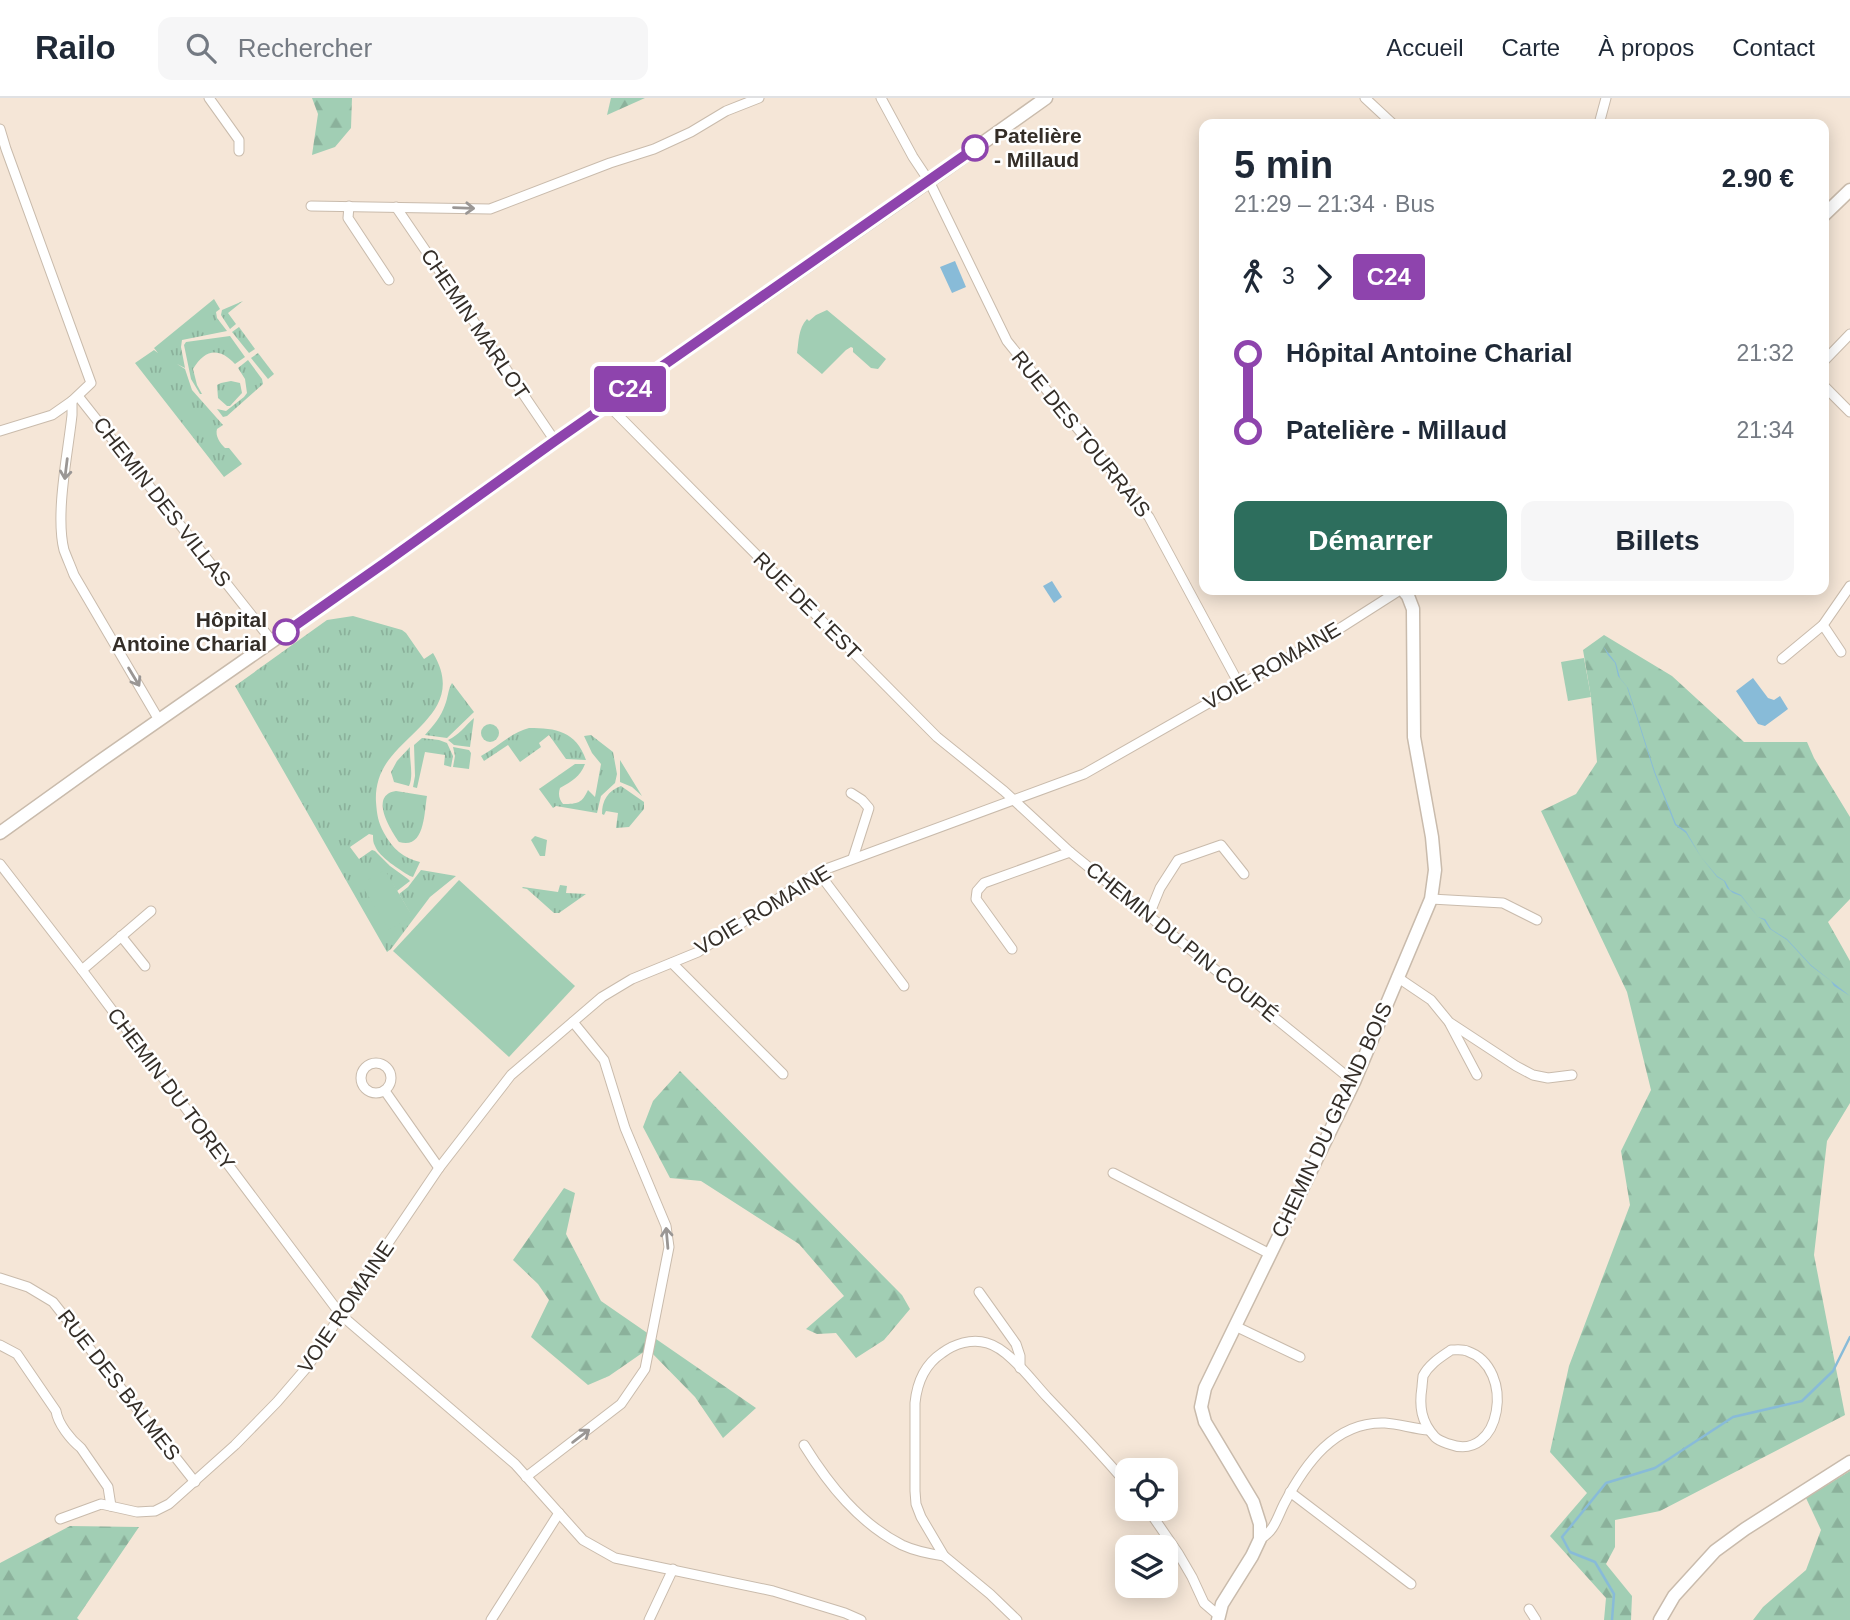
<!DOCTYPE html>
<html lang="fr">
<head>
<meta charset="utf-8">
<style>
	:root { --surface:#fff; --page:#f6f6f7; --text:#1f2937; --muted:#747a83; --line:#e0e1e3; --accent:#2d6e5d }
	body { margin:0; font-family:Arial,sans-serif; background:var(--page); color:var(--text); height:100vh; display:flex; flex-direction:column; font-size:26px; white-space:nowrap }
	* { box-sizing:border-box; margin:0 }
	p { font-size:23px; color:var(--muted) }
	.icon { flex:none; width:38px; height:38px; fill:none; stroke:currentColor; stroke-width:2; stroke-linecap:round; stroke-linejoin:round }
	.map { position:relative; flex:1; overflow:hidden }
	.panel { position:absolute; left:1199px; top:21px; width:630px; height:476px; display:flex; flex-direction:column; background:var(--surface); border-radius:14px; box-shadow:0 4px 18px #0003 }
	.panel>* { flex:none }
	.badge { padding:0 14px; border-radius:5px; font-size:24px; line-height:46px }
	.controls { position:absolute; left:1115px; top:1360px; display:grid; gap:14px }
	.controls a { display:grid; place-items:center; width:63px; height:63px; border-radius:14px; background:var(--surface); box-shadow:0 4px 18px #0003; font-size:35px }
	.map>.badge { position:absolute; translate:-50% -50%; box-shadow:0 0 0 4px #fff }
	.legs { display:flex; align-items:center; gap:10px; height:77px; padding:0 35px; font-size:23px }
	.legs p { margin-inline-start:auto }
	.headline { display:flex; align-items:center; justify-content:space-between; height:119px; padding:0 35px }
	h1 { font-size:38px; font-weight:700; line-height:52px }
	.cta { display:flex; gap:14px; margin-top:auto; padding:14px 35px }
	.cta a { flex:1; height:80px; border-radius:14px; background:var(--accent); color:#fff; font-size:28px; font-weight:700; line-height:80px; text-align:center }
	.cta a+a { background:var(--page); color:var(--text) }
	ul { padding:0 35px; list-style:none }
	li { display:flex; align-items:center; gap:24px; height:77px; font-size:26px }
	li i { display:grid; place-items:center; width:10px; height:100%; margin:0 9px; background:currentColor }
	li i::after { content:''; width:18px; height:18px; margin:-9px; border:5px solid; border-radius:50%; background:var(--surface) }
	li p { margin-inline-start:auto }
	li:first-child i { background:linear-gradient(#0000 50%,currentColor 0) }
	li:last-child i { background:linear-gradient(currentColor 50%,#0000 0) }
	header { display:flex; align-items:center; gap:42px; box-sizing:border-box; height:98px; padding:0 35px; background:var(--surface); border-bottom:2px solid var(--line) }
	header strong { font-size:33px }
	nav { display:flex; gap:38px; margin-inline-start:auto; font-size:24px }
	.search { width:490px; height:63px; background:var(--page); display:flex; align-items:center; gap:18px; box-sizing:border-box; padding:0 24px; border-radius:14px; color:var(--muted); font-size:26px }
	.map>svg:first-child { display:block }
</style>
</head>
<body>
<header>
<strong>Railo</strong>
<div class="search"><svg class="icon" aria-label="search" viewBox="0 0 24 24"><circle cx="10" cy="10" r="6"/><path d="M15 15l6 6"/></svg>Rechercher</div>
<nav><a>Accueil</a><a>Carte</a><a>À propos</a><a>Contact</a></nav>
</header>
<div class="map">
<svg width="1850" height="1522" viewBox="0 0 1850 1522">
	<defs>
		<pattern id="grass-tufts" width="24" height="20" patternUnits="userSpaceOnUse" patternTransform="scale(1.75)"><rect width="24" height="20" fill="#a1ceb4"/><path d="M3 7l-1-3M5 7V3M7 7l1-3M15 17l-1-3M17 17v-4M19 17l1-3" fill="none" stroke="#8bb19b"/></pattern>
		<pattern id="forest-firs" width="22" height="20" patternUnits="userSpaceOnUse" patternTransform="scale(1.75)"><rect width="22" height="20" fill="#a1ceb4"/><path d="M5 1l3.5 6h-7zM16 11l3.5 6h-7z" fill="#8bb19b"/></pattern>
	</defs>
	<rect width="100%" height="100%" fill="#f5e6d7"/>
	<g fill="url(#grass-tufts)">
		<path d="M214 201 220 211 216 214 217 220 227 233 182 242 181 249 185 270 177 266 185 271 192 292 223 327 217 331C215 338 220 345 225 350H229L242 366 224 379 135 265 154 252 158 255 154 250Z"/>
		<polygon points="243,203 228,215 236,226 230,231 221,217 222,212"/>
		<polygon points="239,229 255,251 249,255 232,234"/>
		<path d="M230 238 245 259 235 266C219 249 205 251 193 271L197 287 202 296H200L191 281 184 247 186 244Z"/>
		<polygon points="258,255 274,276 268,281 251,260"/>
		<polygon points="248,262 262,281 263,286 227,318 223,319 217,311 226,313 244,299 247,295 245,281 238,270"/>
		<polygon points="231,283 240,285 242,295 230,308 227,308 218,300 217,287 221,285"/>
		<path d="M353 518 402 532 406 535 424 561 433 555C463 605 417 627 391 659 380 672 375 688 376 704 377 717 378 724 384 735 393 751 403 760 420 764L413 779 410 778C400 772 379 759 375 748 373 745 373 741 373 737L369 736 350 749 359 761 372 752 375 753 390 768 408 781 410 783 397 793 384 772 412 818 399 796 408 789 421 772 456 778 430 799 391 851 387 854 235 588 327 522Z"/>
		<path d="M452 585 474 614 447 640 425 637C433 628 441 619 445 607 448 600 448 591 452 585Z"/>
		<path d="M474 620 470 649 454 647 448 642C459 637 465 628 474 620Z"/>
		<circle cx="490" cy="635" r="9"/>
		<path d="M529 630C556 630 576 633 586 662L566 661 549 637 539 645 541 649 520 664 508 647 484 663 481 658C496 650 512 634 529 630Z"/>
		<path d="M591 637 613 654 617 676 615 685 601 698 597 715 556 708 553 710 539 691 575 666H585C580 679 572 683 560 690 558 696 559 701 563 706 578 706 582 705 588 692L595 699 601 666 592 655 584 638Z"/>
		<polygon points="422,640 439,642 447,645 453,658 451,669 444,667 445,657 425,654 417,690 413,689 415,678 414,647"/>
		<path d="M410 649C409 662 414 677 409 688L394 684 391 674 397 663Z"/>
		<polygon points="453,649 469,652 471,655 469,671 453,669 455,658"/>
		<polygon points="620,662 642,698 632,689 620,684"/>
		<path d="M621 688 644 704V711L629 729 616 730 618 715 606 713 604 717 602 716C602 702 608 693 621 688Z"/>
		<path d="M396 693 427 698C424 715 425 752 399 744 390 731 369 697 396 693Z"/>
		<polygon points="535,738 547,742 545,758 540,758 531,742"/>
		<polygon points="560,787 567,788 566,795 586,796 559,815 554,815 527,791 522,790 523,789 558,794"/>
	</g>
	<g fill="url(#forest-firs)">
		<polygon points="312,0 352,0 351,30 335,49 312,57 318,16"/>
		<polygon points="611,0 645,0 607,17"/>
		<polygon points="1604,537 1672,578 1744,644 1807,644 1814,660 1850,719 1850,801 1828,824 1850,863 1850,1005 1827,1043 1814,1157 1845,1317 1660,1413 1615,1422 1615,1449 1606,1466 1632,1498 1631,1522 1604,1522 1606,1500 1550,1438 1587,1395 1550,1354 1569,1268 1630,1107 1621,1053 1651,992 1627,894 1541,713 1576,696 1597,664 1591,599 1583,552"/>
		<polygon points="680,973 902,1197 910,1211 884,1242 856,1260 836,1235 817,1236 806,1231 844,1198 799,1146 701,1083 670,1080 643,1029 653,1003"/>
		<polygon points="564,1090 575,1095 566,1136 601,1203 756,1310 723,1340 695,1299 648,1251 609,1278 588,1287 531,1239 549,1202 538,1186 513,1162"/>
		<polygon points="1850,1373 1850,1522 1753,1522 1763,1509 1806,1472 1821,1432 1806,1400"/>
		<polygon points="70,1428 139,1429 77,1520 79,1522 0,1522 0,1465"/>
	</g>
	<g fill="#a1ceb4">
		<path d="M827 212 886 261 878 271 871 270 853 254V250L851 249 846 252 822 276 797 255C799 243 798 231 807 221L809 223 816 217Z"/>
		<polygon points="1584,560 1591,599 1568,603 1561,564"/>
		<polygon points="385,772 412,818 389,832 361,786"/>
		<polygon points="459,782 575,888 509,959 393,853"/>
	</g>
	<g fill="#88bbd8">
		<polygon points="955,163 966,189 952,195 940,169"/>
		<polygon points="1052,483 1062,499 1054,505 1043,488"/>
		<polygon points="1603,548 1616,565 1620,580 1628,590 1655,674 1676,726 1686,733 1701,759 1717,778 1725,783 1730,792 1741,797 1758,819 1765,821 1771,831 1787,841 1811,867 1850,898 1834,888 1831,883 1811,868 1787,842 1770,831 1764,822 1758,819 1741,798 1733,795 1727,790 1724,783 1717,779 1701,759 1686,735 1675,727 1654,674 1627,589 1618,578 1615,565 1608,557"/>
		<polygon points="1753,580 1768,600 1774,602 1780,598 1788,611 1765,628 1758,626 1736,593"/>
	</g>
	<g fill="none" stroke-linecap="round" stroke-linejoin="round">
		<polyline stroke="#88bbd8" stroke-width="2.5" points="1612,1522 1614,1496 1595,1464 1570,1454 1562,1439 1606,1385 1655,1370 1733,1319 1802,1303 1833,1273 1850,1239"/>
		<defs>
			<g id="street">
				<polyline points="209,0 239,42 239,53"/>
				<polyline points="881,0 913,59 929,83 1007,243 1149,419 1239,586"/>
				<polyline points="1365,0 1393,26"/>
				<polyline points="1599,26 1606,0"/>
				<polyline points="0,31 6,51 91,285 72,303 52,317 0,333"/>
				<polyline points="311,108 490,111 610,65 654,51 691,34 726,13 759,0"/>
				<polyline points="349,108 348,120 389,182"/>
				<polyline points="396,109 555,343"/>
				<polyline points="1824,263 1850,236"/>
				<polyline points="1824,288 1850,314"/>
				<polyline points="78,298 272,543"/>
				<path d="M72 303V317C68 355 55 416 64 452 67 460 71 469 74 477L159 622"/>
				<polyline points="608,307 937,639 1004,693 1070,754 1354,984"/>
				<polyline points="1823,527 1841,554"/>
				<polyline points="1782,561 1823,527 1850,488"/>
				<polyline points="851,695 862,702 869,710 853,760"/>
				<polyline points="0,766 82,872 341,1217 515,1366 583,1442 615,1460 773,1493 845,1515 861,1522"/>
				<polyline points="818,774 904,888"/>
				<polyline points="1431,801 1503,805 1537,822"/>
				<polyline points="1149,817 1160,790 1178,762 1221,747 1244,776"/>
				<polyline points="121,838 145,868"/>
				<polyline points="1012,851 976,801 977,793 984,785 1070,754"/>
				<polyline points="672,865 783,976"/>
				<polyline points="82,872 151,813"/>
				<polyline points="1397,879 1431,902 1449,924 1516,968 1533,977 1548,980 1572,977"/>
				<polyline points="1450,926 1477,977"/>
				<circle cx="376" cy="980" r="15"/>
				<polyline points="385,993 439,1070"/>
				<polyline points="1113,1075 1270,1156"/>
				<polyline points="0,1180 28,1189 53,1204 195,1384"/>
				<polyline points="979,1194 1016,1246 1020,1258 1020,1270"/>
				<polyline points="1235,1228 1300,1259"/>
				<path d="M0 1247 17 1256 56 1313C58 1326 71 1342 81 1350L108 1389 111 1408"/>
				<path d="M1451 1252C1456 1252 1462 1251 1467 1253 1517 1270 1501 1366 1449 1346 1443 1344 1439 1343 1435 1339 1421 1324 1419 1308 1422 1289 1422 1287 1423 1279 1423 1278 1429 1266 1441 1259 1451 1252Z"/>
				<path d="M804 1347C829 1387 859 1425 902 1447 915 1453 930 1456 944 1458"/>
				<polyline points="526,1379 621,1306 645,1271 669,1149 666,1128 625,1030 604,962 573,924"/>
				<polyline points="1290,1394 1411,1486"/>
				<polyline points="1147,1410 1178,1455 1192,1479 1204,1505 1218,1517"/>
				<polyline points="60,1421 101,1406 137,1414 155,1413 169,1406 235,1347 277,1304 308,1268 355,1194 439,1070 511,977 602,899 632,881 698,854 818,774 1084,676 1342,529 1400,492"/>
				<path d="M1260 1441C1274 1434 1277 1420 1284 1406 1305 1366 1335 1323 1385 1325 1400 1326 1414 1331 1429 1332"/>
				<polyline points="1529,1511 1536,1522"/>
				<polyline points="491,1522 559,1415"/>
				<polyline points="649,1522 673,1471"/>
				<path d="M1017 1522 990 1496 944 1458 921 1419 916 1406 915 1393V1305C917 1285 924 1267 942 1255 954 1246 972 1240 987 1245 1009 1251 1032 1283 1047 1299 1074 1327 1101 1356 1127 1386"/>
			</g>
			<g id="secondary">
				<polyline points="1824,117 1850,92"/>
				<polyline points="0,735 103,661 386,464 555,343 929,83 1046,0"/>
				<polyline points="1218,1522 1222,1506 1252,1458 1260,1441 1260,1426 1253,1404 1205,1324 1201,1309 1205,1290 1354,984 1431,801 1435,772 1432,739 1414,639 1413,511 1408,498 1403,492"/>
				<polyline points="1660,1522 1674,1498 1715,1453 1745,1431 1850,1364"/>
			</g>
		</defs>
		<use href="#street" stroke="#c9bbac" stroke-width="11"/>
		<use href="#secondary" stroke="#c9bbac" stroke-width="15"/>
		<use href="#street" stroke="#fff" stroke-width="9"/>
		<use href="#secondary" stroke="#fff" stroke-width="12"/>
	</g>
	<defs><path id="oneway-shaft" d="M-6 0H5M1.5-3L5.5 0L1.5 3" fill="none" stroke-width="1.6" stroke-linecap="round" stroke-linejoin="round" transform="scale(1.75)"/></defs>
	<g stroke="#9a9694">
		<use href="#oneway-shaft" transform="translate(464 110) rotate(2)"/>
		<use href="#oneway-shaft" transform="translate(66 371) rotate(97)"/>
		<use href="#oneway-shaft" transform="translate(134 579) rotate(59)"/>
		<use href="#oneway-shaft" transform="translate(667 1140) rotate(-95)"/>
		<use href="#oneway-shaft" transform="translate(581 1338) rotate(-37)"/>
	</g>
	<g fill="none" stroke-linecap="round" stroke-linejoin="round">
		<defs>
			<polyline id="line-1" points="286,534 386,464 555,343 975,50"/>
		</defs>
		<use href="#line-1" stroke="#fff" stroke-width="16"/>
		<use href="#line-1" stroke="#8e44ad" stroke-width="10"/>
	</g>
	<g fill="#fff" stroke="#8e44ad" stroke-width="3.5">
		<circle cx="975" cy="50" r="12"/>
		<circle cx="286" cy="534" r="12"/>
	</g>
	<g text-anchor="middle" stroke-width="5" stroke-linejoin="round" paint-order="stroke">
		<g font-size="21" font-weight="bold" fill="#342e28" stroke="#fff" text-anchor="start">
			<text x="994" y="45">Patelière<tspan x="994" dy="24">- Millaud</tspan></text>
			<text x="267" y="529" text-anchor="end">Hôpital<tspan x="267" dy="24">Antoine Charial</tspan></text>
		</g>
		<g font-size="21" fill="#342e28" stroke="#fff">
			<text transform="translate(475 226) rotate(56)" y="7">CHEMIN MARLOT</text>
			<text transform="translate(1081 336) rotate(51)" y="7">RUE DES TOURRAIS</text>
			<text transform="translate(162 404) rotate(52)" y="7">CHEMIN DES VILLAS</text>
			<text transform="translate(807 508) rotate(45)" y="7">RUE DE L'EST</text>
			<text transform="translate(1272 568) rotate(-30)" y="7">VOIE ROMAINE</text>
			<text transform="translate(763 812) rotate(-31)" y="7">VOIE ROMAINE</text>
			<text transform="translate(1182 844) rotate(39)" y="7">CHEMIN DU PIN COUPÉ</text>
			<text transform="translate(171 991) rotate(53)" y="7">CHEMIN DU TOREY</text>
			<text transform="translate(1332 1022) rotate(-65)" y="7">CHEMIN DU GRAND BOIS</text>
			<text transform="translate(346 1209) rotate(-56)" y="7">VOIE ROMAINE</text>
			<text transform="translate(119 1287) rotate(52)" y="7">RUE DES BALMES</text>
		</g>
	</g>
</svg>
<div class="controls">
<a><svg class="icon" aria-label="locate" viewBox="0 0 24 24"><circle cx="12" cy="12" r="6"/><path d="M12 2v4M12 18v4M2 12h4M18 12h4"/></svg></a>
<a><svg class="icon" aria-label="layers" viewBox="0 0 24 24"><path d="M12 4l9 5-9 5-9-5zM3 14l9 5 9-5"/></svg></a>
</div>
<b class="badge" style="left:630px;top:291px;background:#8e44ad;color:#fff">C24</b>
<section class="panel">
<div class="headline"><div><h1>5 min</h1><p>21:29 – 21:34 · Bus</p></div><b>2.90 €</b></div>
<div class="legs"><svg class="icon" aria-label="walk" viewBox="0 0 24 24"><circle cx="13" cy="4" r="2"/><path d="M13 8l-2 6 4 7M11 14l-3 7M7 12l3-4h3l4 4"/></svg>3<svg class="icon" aria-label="forward" viewBox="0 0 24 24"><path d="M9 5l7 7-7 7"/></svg><b class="badge" style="background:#8e44ad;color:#fff">C24</b></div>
<ul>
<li><i style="color:#8e44ad"></i><b>Hôpital Antoine Charial</b><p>21:32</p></li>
<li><i style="color:#8e44ad"></i><b>Patelière - Millaud</b><p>21:34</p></li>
</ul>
<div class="cta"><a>Démarrer</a><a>Billets</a></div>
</section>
</div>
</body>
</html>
